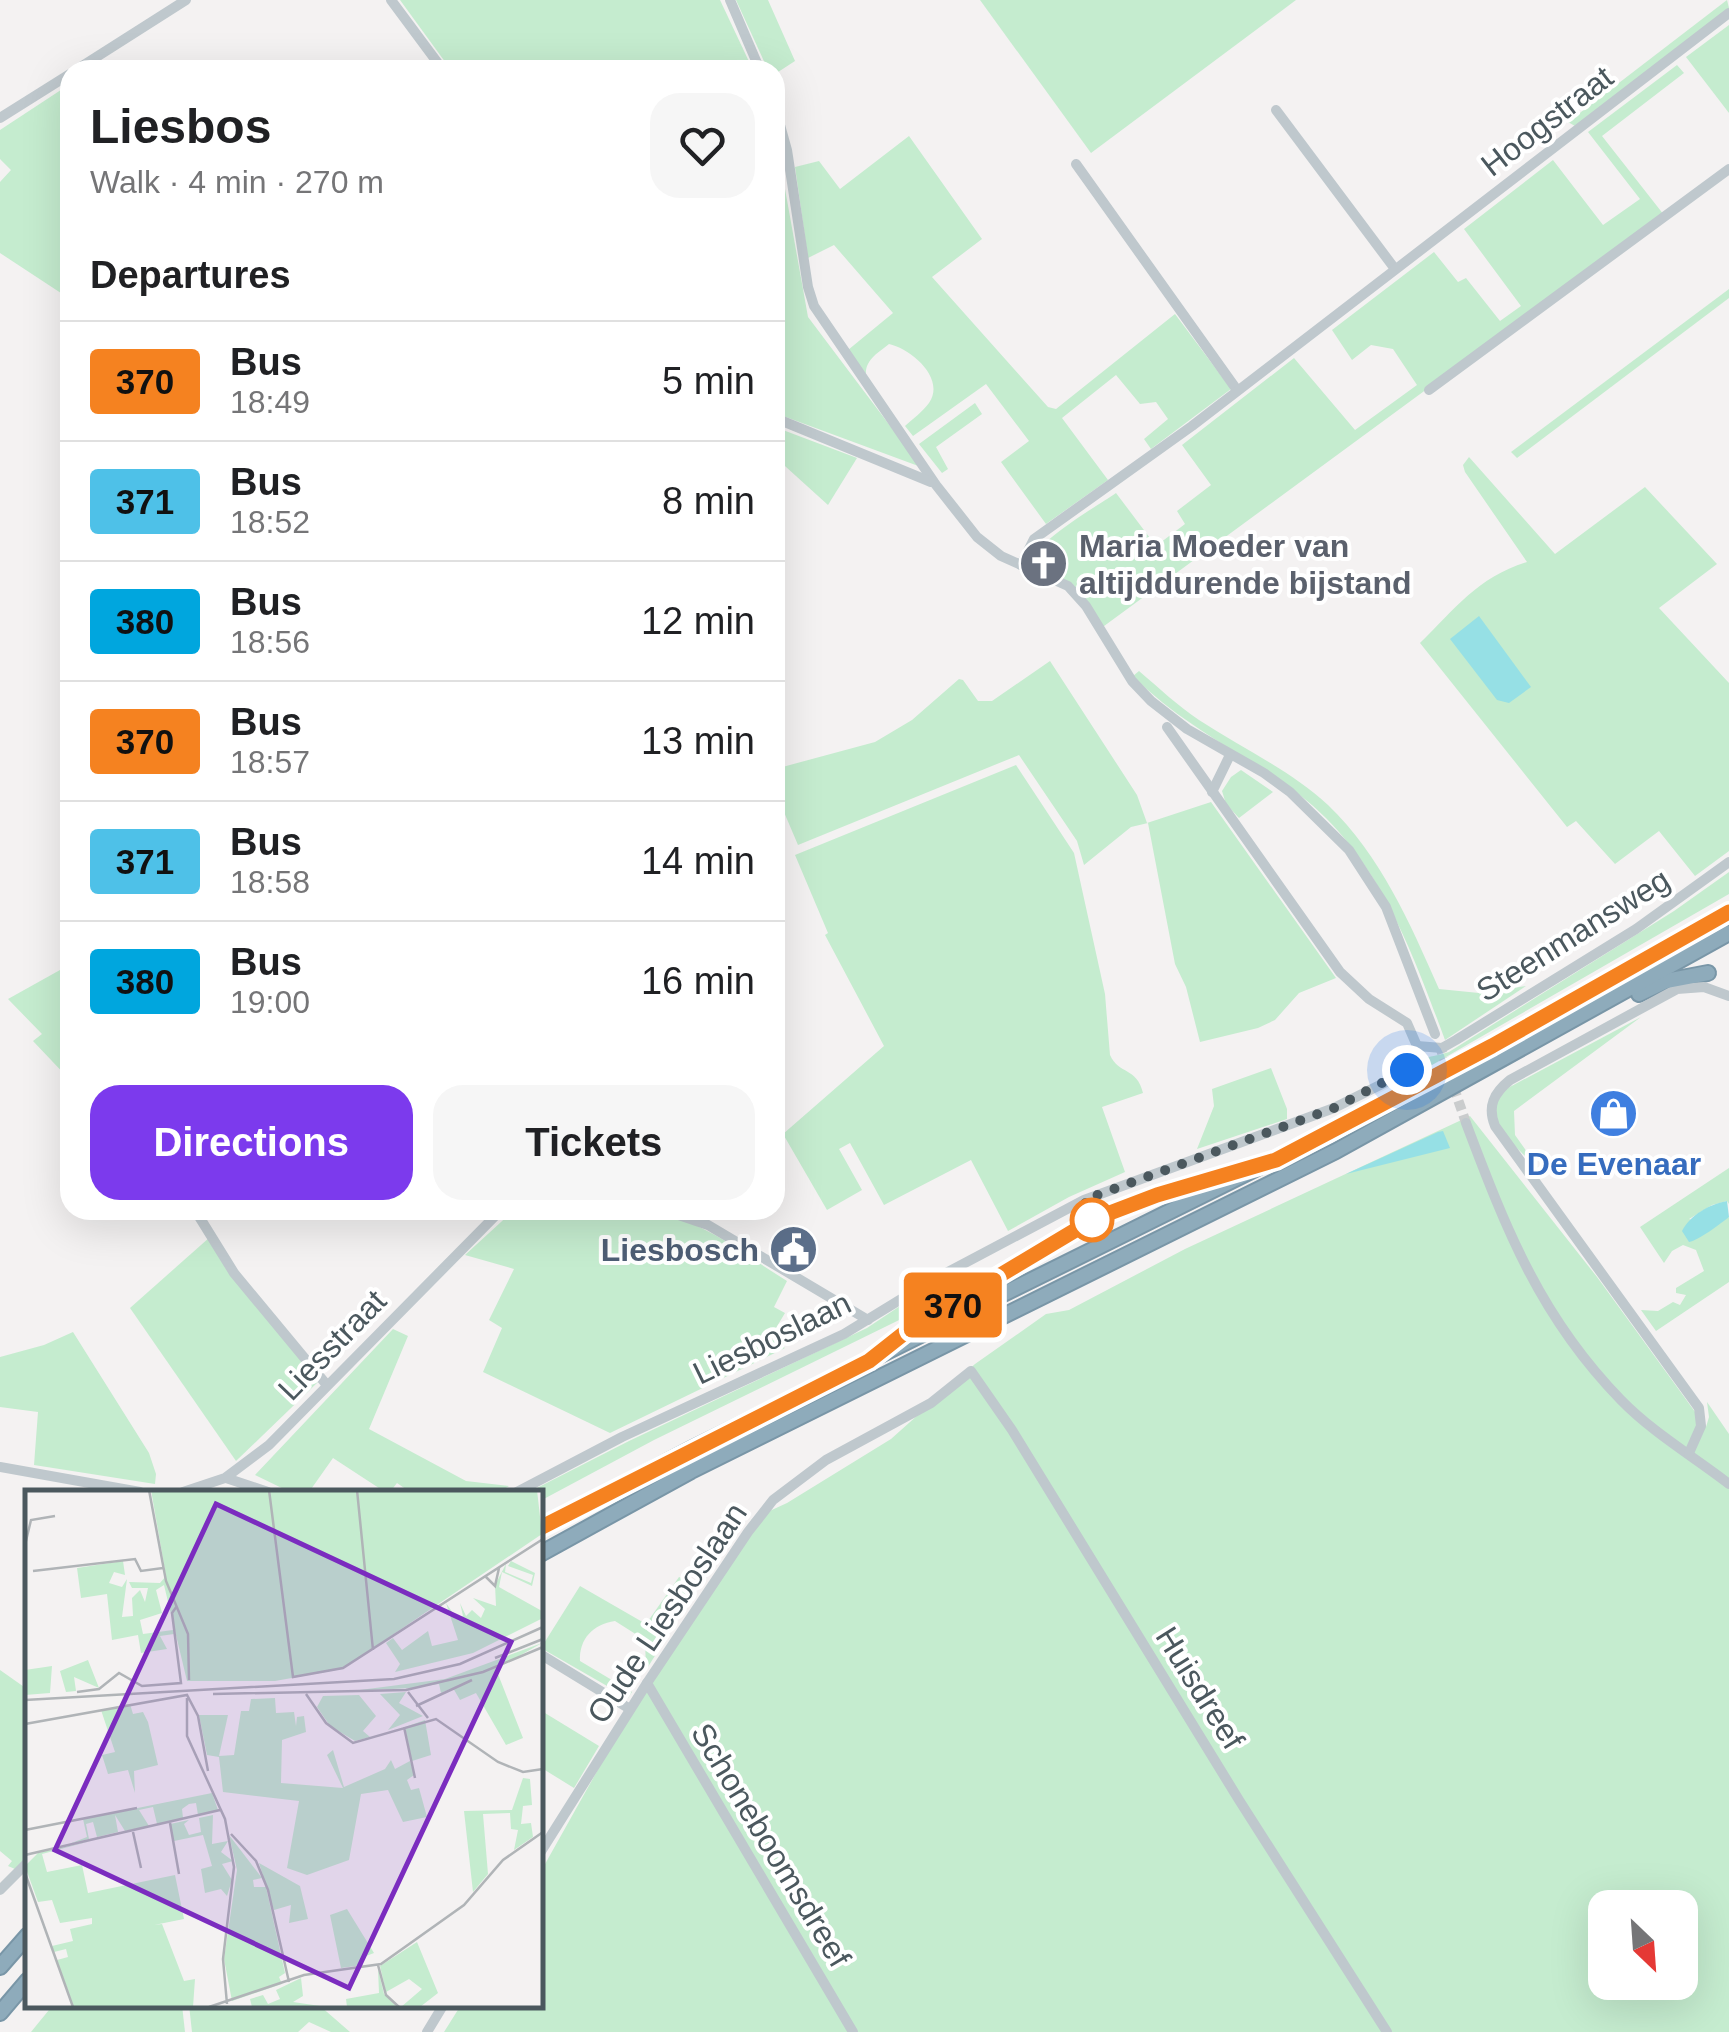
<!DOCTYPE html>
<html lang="en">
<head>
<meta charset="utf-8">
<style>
	:root { --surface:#fff; --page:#f6f6f6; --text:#202124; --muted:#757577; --line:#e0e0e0; --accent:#7c3aed }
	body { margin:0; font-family:Helvetica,sans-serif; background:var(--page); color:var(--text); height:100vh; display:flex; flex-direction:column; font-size:38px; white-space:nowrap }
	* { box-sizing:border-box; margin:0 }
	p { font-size:32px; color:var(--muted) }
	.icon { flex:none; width:55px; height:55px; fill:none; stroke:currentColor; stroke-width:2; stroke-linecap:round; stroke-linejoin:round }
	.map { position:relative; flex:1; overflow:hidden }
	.drawer { position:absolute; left:60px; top:60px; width:725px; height:1160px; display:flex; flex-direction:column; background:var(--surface); border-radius:30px; box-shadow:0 10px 40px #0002 }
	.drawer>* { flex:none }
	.badge { padding:0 20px; border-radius:8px; font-size:35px; line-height:65px }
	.needle { width:65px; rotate:155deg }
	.tools { position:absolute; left:1588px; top:1890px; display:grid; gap:20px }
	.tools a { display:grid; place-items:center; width:110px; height:110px; border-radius:20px; background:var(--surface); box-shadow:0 10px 40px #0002; font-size:50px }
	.you { position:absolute; width:50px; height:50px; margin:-25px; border:8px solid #fff; border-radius:50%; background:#1a73e8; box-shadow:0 0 0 15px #1a73e833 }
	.map>.badge { position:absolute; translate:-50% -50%; box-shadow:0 0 0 5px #fff }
	h2 { padding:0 30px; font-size:38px; line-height:90px }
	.round { display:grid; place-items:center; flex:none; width:105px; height:105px; border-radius:30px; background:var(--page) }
	.overview { display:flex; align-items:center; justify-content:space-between; height:170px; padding:0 30px }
	h1 { font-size:48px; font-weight:800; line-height:75px }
	.primary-button { display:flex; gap:20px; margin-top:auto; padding:20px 30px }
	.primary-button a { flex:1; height:115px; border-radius:30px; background:var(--accent); color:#fff; font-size:40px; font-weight:800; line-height:115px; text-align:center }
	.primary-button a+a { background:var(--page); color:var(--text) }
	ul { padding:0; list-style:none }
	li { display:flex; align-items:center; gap:30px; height:120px; padding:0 30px; border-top:2px solid var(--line) }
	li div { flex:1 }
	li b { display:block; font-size:38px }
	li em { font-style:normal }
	li .badge { min-width:110px; font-weight:700; text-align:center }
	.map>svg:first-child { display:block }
</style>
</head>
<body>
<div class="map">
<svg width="1729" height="2032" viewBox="0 0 1729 2032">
	<rect width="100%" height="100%" fill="#f4f2f2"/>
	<g fill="#c5eccf" fill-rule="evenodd">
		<polygon points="400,0 720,0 753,70 451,70"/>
		<polygon points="736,0 768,0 795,61 775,74 775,70 768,70"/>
		<polygon points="980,0 1296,0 1091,153"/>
		<polygon points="1727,0 1729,8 1575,126 1568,122"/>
		<polygon points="1729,25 1729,113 1686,57"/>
		<path d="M1677 65 1684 73 1602 136 1664 215 1100 629 1058 575 1032 562C1037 540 1096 507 1116 493L1156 546 1185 524 1177 511 1211 485 1182 445 1294 358 1355 430 1417 385 1393 349 1371 345 1352 360 1332 330 1434 252 1458 282 1466 278 1500 321 1521 306 1464 229 1553 160 1603 225 1640 199 1588 132Z"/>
		<polygon points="70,84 70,299 0,253 0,182 11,170 0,159 0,130"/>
		<polygon points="775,133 808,317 921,467 775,413"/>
		<path d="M909 136 982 239 932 277 1048 407 1056 409 1175 314 1231 389 1151 449 1144 439 1168 419 1156 402 1140 404 1116 375 1062 418 1108 480 1046 524 1001 462 1029 441 986 384 913 436 905 426C913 419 923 411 929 403 946 378 911 349 889 344 879 352 865 360 866 374L848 350 893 313 834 245 808 258 795 167 819 161 840 189Z"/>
		<polygon points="1729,289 1729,298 1517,458 1511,452"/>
		<polygon points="975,403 982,414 936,447 948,469 942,473 919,444"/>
		<polygon points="775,427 857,458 828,505 775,457"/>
		<path d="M1469 457 1555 554 1645 487 1717 564 1659 608 1729 683V851L1695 876 1659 831 1615 864 1576 821 1567 827 1420 643C1455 609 1478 577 1527 562L1465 472 1463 465Z"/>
		<polygon points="1050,661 1137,795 1147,823 1211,802 1336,978 1299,993 1275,1020 1258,1028 1200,1042 1186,987 1175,964 1148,823 1131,827 1084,865 1077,841 1019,755 798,845 775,791 775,769 875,742 912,720 959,679 963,680 978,701 992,701"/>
		<path d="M1139 671C1159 688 1178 706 1199 720 1242 748 1290 770 1328 805 1381 856 1410 923 1439 989L1479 993 1526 986 1445 1040C1411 948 1376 850 1293 790 1238 750 1183 726 1133 676Z"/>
		<path d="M1016 765 1074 853 1105 994 1110 1055C1119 1075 1137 1067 1143 1093L1102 1107 1125 1172 1069 1197 1008 1231 971 1160 884 1205 850 1143 839 1149 862 1190 827 1210 783 1134 884 1046 825 935 828 933 795 855Z"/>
		<polygon points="1241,770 1273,792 1239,818 1226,804 1222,791 1231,777"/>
		<path d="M1729 872V894L1406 1080C1420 1053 1424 1060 1449 1052L1674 911Z"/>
		<polygon points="70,961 70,1080 33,1041 42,1034 8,999 60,970"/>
		<path d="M1641 1017 1514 1111 1515 1135 1539 1169C1519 1149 1476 1118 1506 1089Z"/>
		<polygon points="1271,1068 1287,1109 1287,1119 1197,1149 1214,1106 1212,1089"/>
		<path d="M1470 1116 1597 1277 1706 1427 1709 1417 1707 1402 1729 1434V2032H444L461 2005 540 2004V1873L614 1741 752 1519 787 1503 891 1439 975 1364 1046 1314 1069 1310 1185 1249ZM1605 1908H1680V1982H1605Z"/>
		<polygon points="1729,1168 1729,1204 1727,1201 1712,1205 1689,1219 1711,1226 1729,1217 1729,1282 1656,1331 1641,1310 1658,1311 1673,1302 1680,1305 1686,1295 1676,1293 1676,1288 1704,1271 1696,1250 1683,1245 1672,1251 1664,1263 1640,1227"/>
		<path d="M514 1210C569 1210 632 1202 685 1221 721 1234 754 1261 787 1281L774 1307 785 1313 770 1338 785 1348 610 1433 483 1372 502 1328 489 1320 514 1269 465 1255Z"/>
		<polygon points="210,1237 319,1381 236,1461 130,1308"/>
		<polygon points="933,1296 942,1299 654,1440 540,1501 540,1492 529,1492 629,1441 867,1328 900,1306 916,1304"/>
		<polygon points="393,1329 408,1336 369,1429 466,1481 509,1486 499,1492 410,1492 397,1483 390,1492 385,1492 333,1458 309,1492 290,1492 255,1475"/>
		<polygon points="73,1332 149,1453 156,1474 155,1484 34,1465 38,1412 0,1407 0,1357 44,1345"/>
		<path d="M679 1577 700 1584 646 1670 645 1640 615 1621C593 1624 579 1639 580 1661L632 1692 628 1698 541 1648 580 1586 646 1624Z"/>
		<polygon points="0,1670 27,1689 27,1857 15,1869 8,1866 12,1861 0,1851"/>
		<polygon points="540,1710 599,1746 574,1788 540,1767"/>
		<polygon points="53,2005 182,2005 185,2032 31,2032"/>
		<polygon points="189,2005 319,2005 350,2032 331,2032 309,2022 298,2032 192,2032"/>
	</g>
	<g fill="#96e0e5">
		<polygon points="1479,616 1531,687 1509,703 1497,700 1450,639"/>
		<polygon points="1443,1131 1450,1148 1346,1174 1438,1132"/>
		<path d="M1727 1201 1729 1217C1720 1224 1699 1240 1689 1242L1682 1231C1690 1215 1710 1204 1727 1201Z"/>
	</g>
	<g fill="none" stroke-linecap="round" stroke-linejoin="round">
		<polyline stroke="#cacccd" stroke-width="10" stroke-dasharray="10 5" stroke-linecap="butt" points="1439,1044 1466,1123"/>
		<defs>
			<g id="highway">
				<polyline points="1639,994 1666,981 1708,973"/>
				<polyline points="540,1528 693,1448 1324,1135 1491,1047 1729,912"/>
				<polyline points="540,1554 691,1471 1336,1151 1729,933"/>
				<polyline points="0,1967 28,1935"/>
				<polyline points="0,2013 28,1980"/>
			</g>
		</defs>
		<use href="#highway" stroke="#7996a7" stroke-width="18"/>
		<g stroke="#bfc8cd" stroke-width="10">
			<polyline points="391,0 443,70"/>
			<polyline points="730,0 760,70"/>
			<polyline points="76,70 186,0"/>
			<polyline points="775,107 787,150 808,287 814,306 936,485 977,537 1001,556 1068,586 1086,606 1132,681 1151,701 1187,729 1264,773 1290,792 1349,850 1386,907 1435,1034"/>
			<polyline points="1276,110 1395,269"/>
			<polyline points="0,118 70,74"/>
			<polyline points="1076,164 1237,390"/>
			<polyline points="1429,390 1729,169"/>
			<polyline points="775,418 931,482"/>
			<polyline points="1021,565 1034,539 1192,426 1729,13"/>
			<polyline points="1167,727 1340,972 1369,999 1407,1023 1417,1046"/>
			<polyline points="1212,792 1230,755"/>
			<polyline points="1417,1046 1442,1048 1456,1040 1636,929 1729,862"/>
			<path d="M1466 1123C1506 1229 1540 1317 1621 1400 1652 1432 1694 1457 1729 1484"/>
			<polyline points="195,1210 234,1273 326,1384"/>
			<polyline points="664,1210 708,1225 868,1320"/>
			<path d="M1689 1453 1701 1426 1699 1408 1495 1126C1487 1106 1494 1093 1510 1080L1677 989 1704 987 1729 996"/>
			<polyline points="0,1467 140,1492"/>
			<polyline points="226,1478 268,1492"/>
			<polyline points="183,1492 225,1478 269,1445 501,1210"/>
			<polyline points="517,1492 622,1437 844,1334 929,1282 1084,1200 1334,1108 1396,1077 1407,1070 1417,1046"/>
			<polyline points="540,1654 630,1709"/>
			<polyline points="647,1683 853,2032"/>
			<polyline points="540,1853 647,1683 748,1532 773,1500 826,1460 931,1403 971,1371 1012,1430 1239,1800 1387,2032"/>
			<polyline points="0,1890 28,1862"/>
			<polyline points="427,2032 444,2004"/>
		</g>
		<use href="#highway" stroke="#8eabbb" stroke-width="14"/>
	</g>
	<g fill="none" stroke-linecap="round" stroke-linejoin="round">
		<defs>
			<polyline id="line" points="540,1528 869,1361 907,1331 1094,1219 1157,1195 1276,1160 1492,1046 1729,912"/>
		</defs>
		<use href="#line" stroke="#fff" stroke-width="22"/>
		<use href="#line" stroke="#f58220" stroke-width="15"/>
		<polyline stroke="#4b585e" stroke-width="10" stroke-dasharray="0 18" points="1092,1220 1084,1200 1334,1108 1407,1070"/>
	</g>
	<defs>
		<symbol id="church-disc" viewBox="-11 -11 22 22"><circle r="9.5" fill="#6b7280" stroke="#fff"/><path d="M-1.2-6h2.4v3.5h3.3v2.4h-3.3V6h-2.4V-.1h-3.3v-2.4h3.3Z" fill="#fff"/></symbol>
		<symbol id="shop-disc" viewBox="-11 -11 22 22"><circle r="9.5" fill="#3f7fe0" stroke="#fff"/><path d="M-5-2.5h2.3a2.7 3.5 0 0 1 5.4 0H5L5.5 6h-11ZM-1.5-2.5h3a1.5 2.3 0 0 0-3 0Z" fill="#fff"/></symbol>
		<symbol id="civic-disc" viewBox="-11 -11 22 22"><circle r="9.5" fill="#5c6f8a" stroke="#fff"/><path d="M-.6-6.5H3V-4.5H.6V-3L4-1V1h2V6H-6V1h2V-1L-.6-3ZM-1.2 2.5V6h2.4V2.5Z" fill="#fff"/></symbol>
	</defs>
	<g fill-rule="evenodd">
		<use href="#church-disc" x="1016" y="536" width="55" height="55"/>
		<use href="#shop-disc" x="1586" y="1086" width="55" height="55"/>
		<use href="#civic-disc" x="766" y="1222" width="55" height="55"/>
	</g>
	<circle fill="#fff" stroke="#f58220" stroke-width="5" cx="1092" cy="1220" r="20"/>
	<g text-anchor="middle" stroke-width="8" stroke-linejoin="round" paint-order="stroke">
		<g font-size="32" fill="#4b585e" stroke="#fff">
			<text transform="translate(1547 121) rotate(-38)" y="11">Hoogstraat</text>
			<text transform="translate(1573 935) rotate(-32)" y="11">Steenmansweg</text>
			<text transform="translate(772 1338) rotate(-26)" y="11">Liesboslaan</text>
			<text transform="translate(332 1345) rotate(-46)" y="11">Liesstraat</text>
			<text transform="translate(667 1613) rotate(-56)" y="11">Oude Liesboslaan</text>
			<text transform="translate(1200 1688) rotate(58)" y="11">Huisdreef</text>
			<text transform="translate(771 1845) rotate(59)" y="11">Schoneboomsdreef</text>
		</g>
		<g font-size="32" font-weight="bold" fill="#5b616d" stroke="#fff" text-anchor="start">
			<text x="1079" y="557">Maria Moeder van<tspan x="1079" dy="37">altijddurende bijstand</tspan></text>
		</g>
		<g font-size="32" font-weight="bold" fill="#366cbe" stroke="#fff">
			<text x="1614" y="1175">De Evenaar</text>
		</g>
		<g font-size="32" font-weight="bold" fill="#4e5e75" stroke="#fff" text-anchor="end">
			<text x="759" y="1261">Liesbosch</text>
		</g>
	</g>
	<g transform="translate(25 1490)">
		<rect width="518" height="518" fill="#f4f2f2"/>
		<path d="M126 0H512L517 44 317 179 250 191H162L139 95 131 100 137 123 115 130 118 144 148 140 149 144 135 146 142 159 116 163 113 145 87 150 82 104 56 108 52 78 98 71 100 85 89 82 84 93 97 97 102 89 97 127 108 126 107 108 115 100 120 112 123 98H107L104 92 135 93 141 86ZM486 71 510 83 507 96 477 82 474 97 517 121 518 128 448 163 370 182 375 174 361 153 368 148 377 160 403 141 407 156 433 150 421 113 432 129 438 126 435 113 441 126 447 120 456 128 460 119 448 108 471 116 470 95 481 74 480 82 506 93 508 85 483 76ZM517 153 471 179 498 248 481 255 451 203 435 210 428 198 416 203 414 194 387 198 327 201 420 189ZM63 170 74 198 49 187 51 201 41 202 35 181ZM27 176 25 203 0 205V180ZM381 202 374 213 398 226 363 240 375 225 355 204ZM334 205 351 226 338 241 345 247 330 251 305 236 292 217 298 206ZM250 208 251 223 269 222 271 236 272 227 279 226 281 242 257 250 256 293 318 298 302 265 308 260 319 297 360 279 366 270 370 279 385 271 389 285 382 290 386 300 394 298 402 327 378 332 363 300 336 304 324 370 282 385 262 378 274 311 198 302 194 267 182 265 174 225H203L194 266 209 265 216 221H224L226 209ZM105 214 108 224 118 222 123 232 133 275 109 281 110 303 103 280 83 284 77 265 90 262 76 220ZM400 230 406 265 387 271 380 237ZM498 288 505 289 507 315 498 316 496 334 506 333 508 347 489 360 493 340 486 339 485 323 458 324 463 384 448 402 439 321 487 320ZM187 303 193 320 173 325 171 313 164 314 157 319 158 328 132 334 128 317 114 320 124 336 100 341 90 325 93 342 72 347 68 332 61 334 64 349 44 354 62 347 58 329ZM188 325 187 354 203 351 196 362 208 371 197 374 207 390 202 406 196 399 180 403 176 379 187 376 178 345 149 351 145 334 164 330 159 334 164 345 176 342 174 328ZM204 345 237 388 228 390 229 397H241L260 483 254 487 257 494 207 511 199 469 212 380ZM66 351 17 364 22 382 57 375 63 403 150 385 159 429 129 435 137 434 159 491 170 489 168 517H49L32 470 43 467 41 459 29 462 27 456 48 451 45 439 67 434V428L35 433 27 410 13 412 0 376 13 363ZM234 373 275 396 283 429 264 433 266 415 249 420ZM322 419 349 463 336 468 338 475 316 478 305 425ZM392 452 413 503 395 517H376L397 499 384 489 361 502 355 476ZM353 479 359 504 372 517H322L321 509 354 503ZM276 488 278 506 268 512 302 517H227L225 509 238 505 243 514 255 509 251 500Z" fill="#c5eccf"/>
		<path fill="none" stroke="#b0b4b7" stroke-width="2.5" d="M124 0 141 91 163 144 164 190M244 0 268 187 318 178 518 49M332 0 348 160M0 55 6 30 30 26M8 81 110 69 116 81 138 78M461 87 470 96 474 78M470 168 518 149M52 202 74 199 94 183 117 196 156 193 147 123 152 116M383 202 403 228M188 204 381 200 458 182 518 157M281 204 301 233 328 253 411 229 473 272 498 282 518 279M162 208V246L200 329 209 377 198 469 202 514M0 210 369 189 435 174 518 137M391 216 447 190M0 234 162 205 173 226 183 281M379 237 390 288M145 333 154 384M0 340 112 318M108 342 116 378M206 344 231 371 243 400 264 492M0 365 195 320M0 383 48 517M353 475 361 505 374 517M184 517 279 485 356 474 439 415 478 370 518 342"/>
		<path fill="#7b2cbf" fill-opacity="0.15" stroke="#7b2cbf" stroke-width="5" d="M191 14 486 152 324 498 30 360Z"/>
		<rect width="518" height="518" fill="none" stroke="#4b585e" stroke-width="5"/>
	</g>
</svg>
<div class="tools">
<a><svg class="needle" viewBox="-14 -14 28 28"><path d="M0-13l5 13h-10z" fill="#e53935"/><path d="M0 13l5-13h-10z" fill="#757577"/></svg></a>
</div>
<div class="you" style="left:1407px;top:1070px"></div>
<b class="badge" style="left:953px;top:1305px;background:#f58220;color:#111">370</b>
<section class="drawer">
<div class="overview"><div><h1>Liesbos</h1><p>Walk · 4 min · 270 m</p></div><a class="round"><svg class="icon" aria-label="heart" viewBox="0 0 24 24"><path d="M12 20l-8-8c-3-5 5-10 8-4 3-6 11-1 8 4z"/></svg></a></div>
<h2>Departures</h2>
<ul>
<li><span class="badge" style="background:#f58220;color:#111">370</span><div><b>Bus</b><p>18:49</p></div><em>5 min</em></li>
<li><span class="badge" style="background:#4ec1e8;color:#111">371</span><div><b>Bus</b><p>18:52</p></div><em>8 min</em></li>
<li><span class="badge" style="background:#00a6de;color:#111">380</span><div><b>Bus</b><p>18:56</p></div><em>12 min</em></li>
<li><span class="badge" style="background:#f58220;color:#111">370</span><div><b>Bus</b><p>18:57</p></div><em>13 min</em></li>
<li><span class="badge" style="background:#4ec1e8;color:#111">371</span><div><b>Bus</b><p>18:58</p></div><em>14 min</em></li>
<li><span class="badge" style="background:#00a6de;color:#111">380</span><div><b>Bus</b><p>19:00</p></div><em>16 min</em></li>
</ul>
<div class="primary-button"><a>Directions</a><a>Tickets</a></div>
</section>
</div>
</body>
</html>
